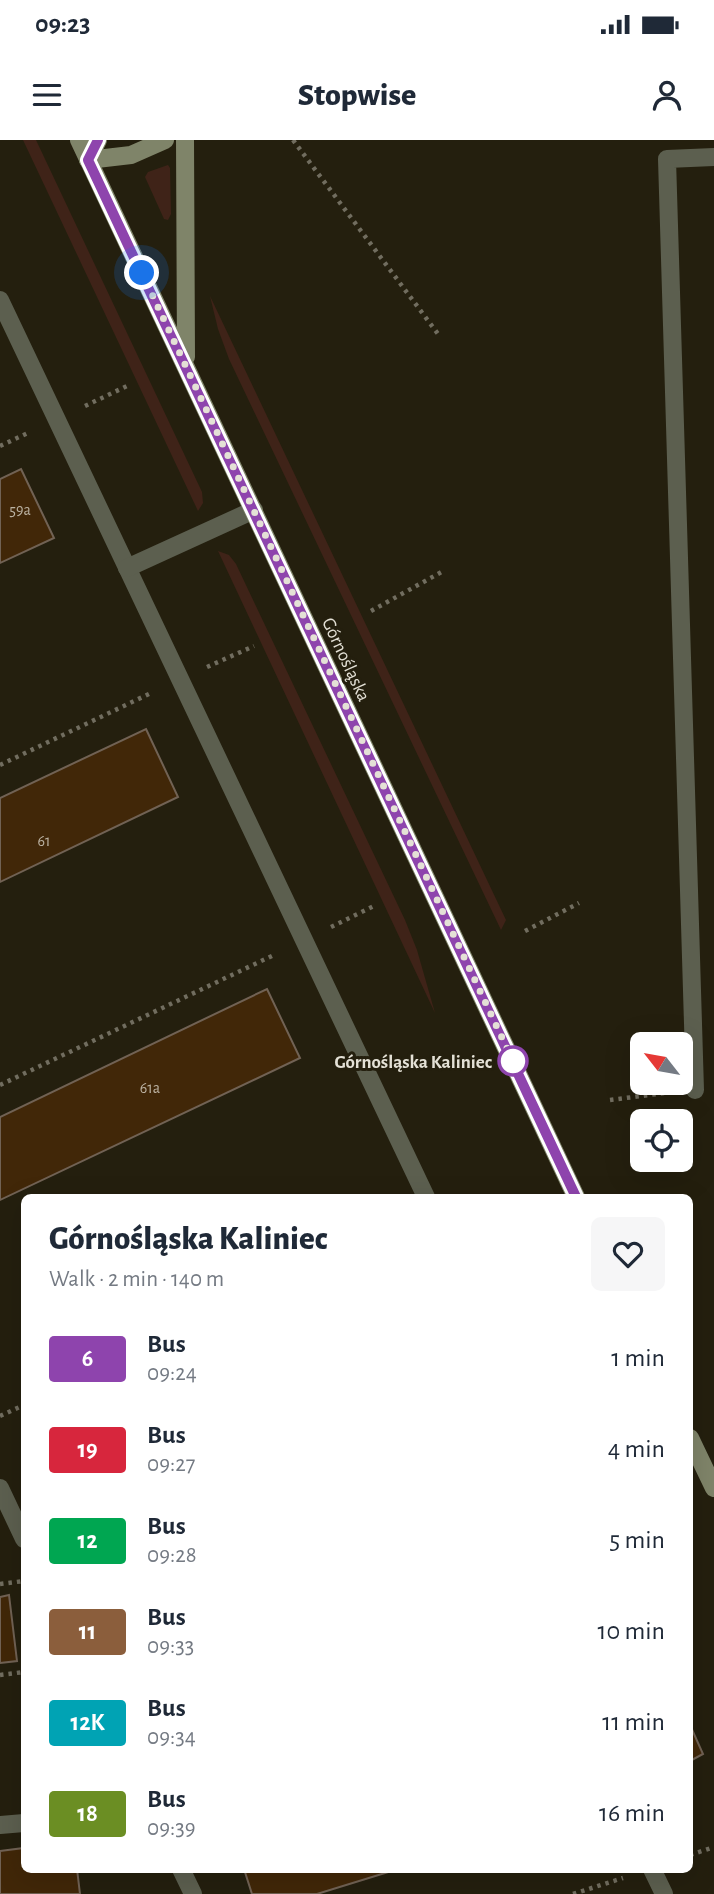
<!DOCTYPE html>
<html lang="en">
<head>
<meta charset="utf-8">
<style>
	:root { --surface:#fff; --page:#f6f6f7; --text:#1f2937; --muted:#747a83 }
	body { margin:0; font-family:"Alegreya Sans",sans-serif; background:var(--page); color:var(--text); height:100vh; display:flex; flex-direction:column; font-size:26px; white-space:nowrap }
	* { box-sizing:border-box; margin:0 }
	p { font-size:23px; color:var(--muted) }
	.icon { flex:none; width:38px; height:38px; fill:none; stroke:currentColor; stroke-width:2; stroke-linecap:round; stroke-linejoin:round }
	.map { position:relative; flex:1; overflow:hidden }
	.details { position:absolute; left:21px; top:1054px; width:672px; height:679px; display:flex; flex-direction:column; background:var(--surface); border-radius:10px; box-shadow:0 7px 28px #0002 }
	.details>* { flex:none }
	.badge { padding:0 14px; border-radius:5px; font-size:24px; line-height:46px }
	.needle { width:46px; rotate:301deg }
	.fabs { position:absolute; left:630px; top:892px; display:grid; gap:14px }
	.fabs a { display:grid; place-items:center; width:63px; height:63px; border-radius:10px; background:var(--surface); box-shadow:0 7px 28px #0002; font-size:35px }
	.you { position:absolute; width:35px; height:35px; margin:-18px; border:5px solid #fff; border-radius:50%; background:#1a73e8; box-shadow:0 0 0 10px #1a73e833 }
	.map>.badge { position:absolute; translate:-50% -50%; box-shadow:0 0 0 4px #fff }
	.round { display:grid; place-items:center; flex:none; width:74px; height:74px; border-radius:10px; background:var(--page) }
	.headline { display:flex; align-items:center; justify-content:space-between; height:119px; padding:0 28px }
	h1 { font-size:33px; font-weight:800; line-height:52px }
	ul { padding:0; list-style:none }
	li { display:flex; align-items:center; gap:21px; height:91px; padding:0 28px }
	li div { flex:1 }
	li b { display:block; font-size:26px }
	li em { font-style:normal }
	li .badge { min-width:77px; font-weight:700; text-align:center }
	.status { display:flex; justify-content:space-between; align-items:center; height:49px; padding:0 35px; background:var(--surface); direction:ltr }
	.status svg { height:19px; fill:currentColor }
	header { display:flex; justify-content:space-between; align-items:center; height:91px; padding:0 28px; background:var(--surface); font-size:32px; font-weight:800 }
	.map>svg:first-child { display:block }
</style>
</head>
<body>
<div class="status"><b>09:23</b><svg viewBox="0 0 49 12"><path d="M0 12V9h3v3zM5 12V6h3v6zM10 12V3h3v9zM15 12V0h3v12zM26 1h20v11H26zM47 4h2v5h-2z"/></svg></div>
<header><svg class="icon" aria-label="menu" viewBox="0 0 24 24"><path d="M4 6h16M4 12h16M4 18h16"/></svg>Stopwise<svg class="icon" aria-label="person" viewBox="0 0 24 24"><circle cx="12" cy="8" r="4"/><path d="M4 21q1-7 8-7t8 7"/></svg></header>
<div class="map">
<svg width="714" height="1754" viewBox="0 0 714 1754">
	<rect width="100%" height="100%" fill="#241f0e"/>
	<g fill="#3f2318">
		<polygon points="23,0 36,0 202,352 203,363 198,371"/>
		<polygon points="165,26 168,25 170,28 171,74 168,80 164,79 145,37 148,32"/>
		<polygon points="210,156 506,780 501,790 229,219 218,189"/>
		<polygon points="218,411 229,415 236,424 405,780 417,810 435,873"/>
	</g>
	<g fill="#412708" stroke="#716254" stroke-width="2">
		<polygon points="21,329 54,398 0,423 0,339"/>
		<polygon points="146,589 178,657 0,742 0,658"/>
		<polygon points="267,849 300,918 0,1060 0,977"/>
		<polygon points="9,1455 17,1521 0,1523 0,1457"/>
		<polygon points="690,1585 703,1614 690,1621"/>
		<polygon points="24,1708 24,1729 77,1729 80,1754 0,1754 0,1711"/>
		<polygon points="244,1729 398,1729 317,1754 252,1754"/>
	</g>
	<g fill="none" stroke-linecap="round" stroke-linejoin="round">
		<g stroke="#716d5f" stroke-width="4.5" stroke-dasharray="3.5 5" stroke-linecap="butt">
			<polyline points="293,0 438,194"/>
			<polyline points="85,266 129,245"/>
			<polyline points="0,306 30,292"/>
			<polyline points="371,471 445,430"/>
			<polyline points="207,527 254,506"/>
			<polyline points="0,625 151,553"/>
			<polyline points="331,787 374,766"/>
			<polyline points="525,791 579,763"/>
			<polyline points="0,945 276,814"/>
			<polyline points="610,960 665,953"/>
			<polyline points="0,1276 24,1265"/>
			<polyline points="0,1444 24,1441"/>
			<polyline points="0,1535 24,1532"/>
			<polyline points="690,1715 714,1707"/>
			<polyline points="573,1754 623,1738"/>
		</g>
		<g stroke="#5c5f4f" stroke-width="18">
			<polyline points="0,160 426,1057"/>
			<polyline points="127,428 254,370"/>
			<polyline points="695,950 667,19 714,17"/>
			<polyline points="0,1685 24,1683"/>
			<polyline points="652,1729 664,1754"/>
		</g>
		<g stroke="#5c5f4f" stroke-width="18">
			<polyline points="0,1348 24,1399"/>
			<polyline points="181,1729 193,1754"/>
		</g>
		<g stroke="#7f8469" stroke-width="18">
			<polyline points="79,0 576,1057"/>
			<polyline points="185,0 186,217"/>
			<polyline points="88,20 131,15 165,0"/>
			<polyline points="88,20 98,0"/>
			<polyline points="690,1298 714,1348"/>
		</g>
	</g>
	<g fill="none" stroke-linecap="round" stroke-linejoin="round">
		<defs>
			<polyline id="line" points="98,0 88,20 576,1057"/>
		</defs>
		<use href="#line" stroke="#fff" stroke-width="16"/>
		<use href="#line" stroke="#8e44ad" stroke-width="10"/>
		<polyline stroke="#e4e1d6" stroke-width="7" stroke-dasharray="0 12.6" points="142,133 513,921"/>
	</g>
	<circle fill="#fff" stroke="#8e44ad" stroke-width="3.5" cx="513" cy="921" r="14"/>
	<g text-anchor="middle" stroke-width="6" stroke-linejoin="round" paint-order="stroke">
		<g font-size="16" fill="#bbb2a2">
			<text x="20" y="375">59a</text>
			<text x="44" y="706">61</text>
			<text x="150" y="953">61a</text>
		</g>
		<g font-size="19" fill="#e4e1d6" stroke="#241f0e">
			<text transform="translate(347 519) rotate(65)" y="7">Górnośląska</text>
		</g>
		<g font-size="19" font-weight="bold" fill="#e4e1d6" stroke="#241f0e" text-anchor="end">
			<text x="492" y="928">Górnośląska Kaliniec</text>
		</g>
	</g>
</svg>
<div class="fabs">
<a><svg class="needle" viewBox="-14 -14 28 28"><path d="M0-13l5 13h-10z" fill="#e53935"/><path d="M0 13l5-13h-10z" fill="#747a83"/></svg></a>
<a><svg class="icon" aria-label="locate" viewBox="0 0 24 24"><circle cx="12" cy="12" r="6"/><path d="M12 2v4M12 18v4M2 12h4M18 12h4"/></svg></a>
</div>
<div class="you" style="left:142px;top:133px"></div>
<section class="details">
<div class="headline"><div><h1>Górnośląska Kaliniec</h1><p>Walk · 2 min · 140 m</p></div><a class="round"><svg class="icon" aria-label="heart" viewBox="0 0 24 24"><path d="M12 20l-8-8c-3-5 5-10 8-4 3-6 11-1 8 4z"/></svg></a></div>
<ul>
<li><span class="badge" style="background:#8e44ad;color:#fff">6</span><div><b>Bus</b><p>09:24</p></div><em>1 min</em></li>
<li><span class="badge" style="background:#d7263d;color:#fff">19</span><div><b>Bus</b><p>09:27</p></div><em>4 min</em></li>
<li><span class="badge" style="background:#00a651;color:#fff">12</span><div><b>Bus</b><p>09:28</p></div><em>5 min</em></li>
<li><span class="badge" style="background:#8b5e3c;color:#fff">11</span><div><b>Bus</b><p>09:33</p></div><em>10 min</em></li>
<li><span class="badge" style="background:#00a3b4;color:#fff">12K</span><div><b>Bus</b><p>09:34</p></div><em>11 min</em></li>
<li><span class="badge" style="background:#6b8e23;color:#fff">18</span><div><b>Bus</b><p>09:39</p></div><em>16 min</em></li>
</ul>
</section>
</div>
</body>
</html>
